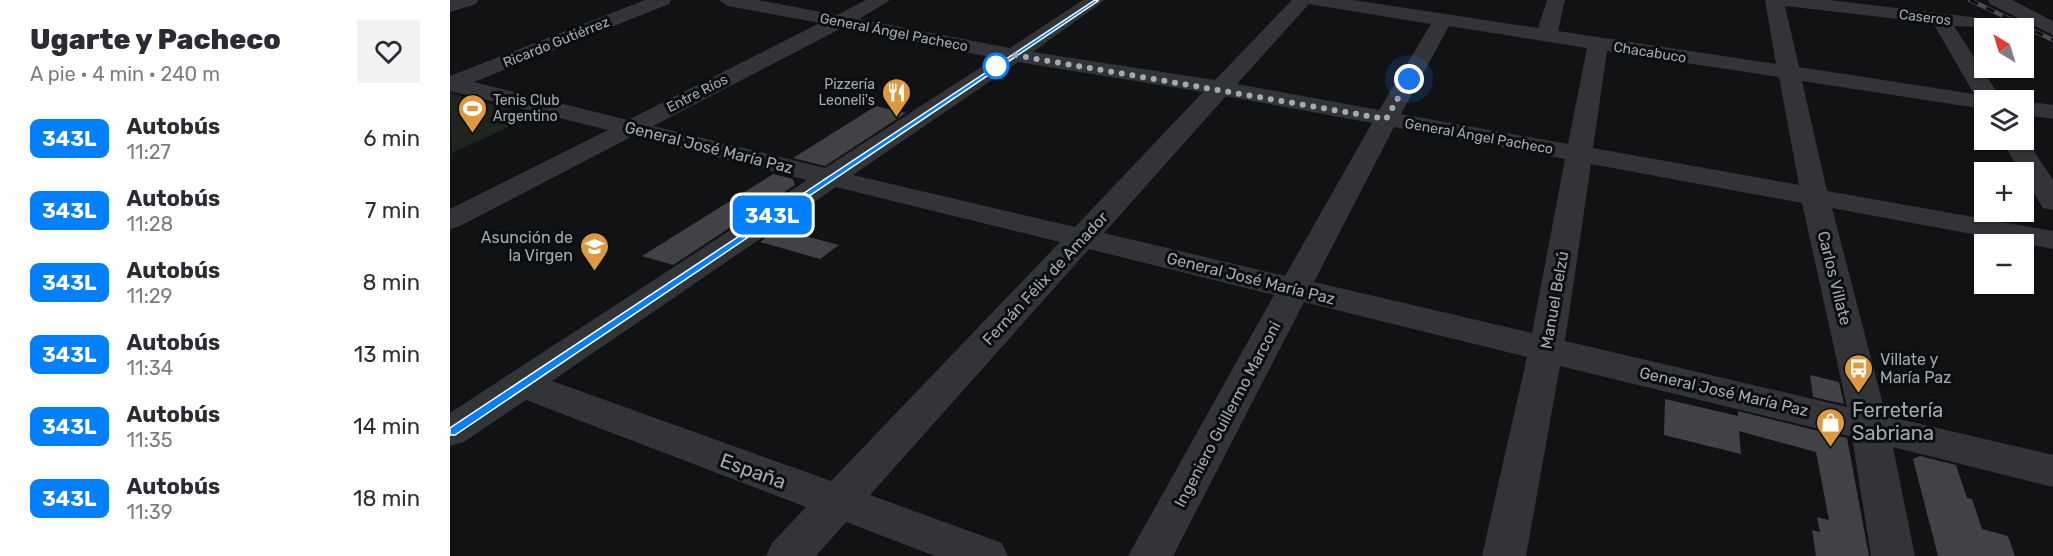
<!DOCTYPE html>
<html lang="es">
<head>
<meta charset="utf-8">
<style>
	:root { --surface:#fff; --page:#f2f2f3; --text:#2b2b33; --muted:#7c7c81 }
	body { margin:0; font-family:Rubik,sans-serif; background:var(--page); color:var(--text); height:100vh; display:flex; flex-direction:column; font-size:22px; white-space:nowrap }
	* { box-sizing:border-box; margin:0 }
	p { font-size:20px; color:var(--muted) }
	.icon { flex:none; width:33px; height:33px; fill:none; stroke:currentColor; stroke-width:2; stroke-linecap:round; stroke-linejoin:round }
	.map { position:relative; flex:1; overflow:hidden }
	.side { display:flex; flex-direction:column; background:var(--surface); width:450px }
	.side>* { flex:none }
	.badge { padding:0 12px; border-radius:9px; font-size:21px; line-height:39px }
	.needle { width:39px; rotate:322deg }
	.controls { position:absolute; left:1524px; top:18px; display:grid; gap:12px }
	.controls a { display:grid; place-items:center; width:60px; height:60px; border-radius:0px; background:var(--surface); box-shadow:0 2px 4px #0004; font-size:30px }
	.you { position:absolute; width:30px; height:30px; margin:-15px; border:4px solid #fff; border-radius:50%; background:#1a73e8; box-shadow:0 0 0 9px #1a73e833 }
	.map>.badge { position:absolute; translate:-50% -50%; box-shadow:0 0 0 3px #fff }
	.round { display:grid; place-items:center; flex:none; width:63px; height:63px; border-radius:0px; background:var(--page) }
	.headline { display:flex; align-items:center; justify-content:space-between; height:102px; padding:0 30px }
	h1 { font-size:28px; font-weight:800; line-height:45px }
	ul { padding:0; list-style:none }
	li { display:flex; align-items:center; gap:18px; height:72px; padding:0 30px }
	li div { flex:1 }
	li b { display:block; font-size:22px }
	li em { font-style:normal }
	li .badge { min-width:66px; font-weight:700; text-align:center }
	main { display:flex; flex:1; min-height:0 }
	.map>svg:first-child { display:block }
</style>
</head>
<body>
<main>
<section class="side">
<div class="headline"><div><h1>Ugarte y Pacheco</h1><p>A pie · 4 min · 240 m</p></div><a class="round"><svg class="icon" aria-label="heart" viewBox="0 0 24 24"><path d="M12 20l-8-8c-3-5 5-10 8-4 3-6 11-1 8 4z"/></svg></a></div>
<ul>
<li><span class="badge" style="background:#007fff;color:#fff">343L</span><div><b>Autobús</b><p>11:27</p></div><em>6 min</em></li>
<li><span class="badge" style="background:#007fff;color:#fff">343L</span><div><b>Autobús</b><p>11:28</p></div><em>7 min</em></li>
<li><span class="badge" style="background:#007fff;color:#fff">343L</span><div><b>Autobús</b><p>11:29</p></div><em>8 min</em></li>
<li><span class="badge" style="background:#007fff;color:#fff">343L</span><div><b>Autobús</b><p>11:34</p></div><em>13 min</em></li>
<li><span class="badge" style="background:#007fff;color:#fff">343L</span><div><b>Autobús</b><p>11:35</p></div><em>14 min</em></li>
<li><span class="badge" style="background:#007fff;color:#fff">343L</span><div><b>Autobús</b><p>11:39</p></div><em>18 min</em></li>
</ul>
</section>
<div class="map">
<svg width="1603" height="556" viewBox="0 0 1603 556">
	<rect width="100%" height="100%" fill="#111213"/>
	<polygon fill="#1e251e" points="0,93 83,116 2,153"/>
	<g fill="#404246">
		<polygon points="426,106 456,113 375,166 343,158"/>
		<polygon points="323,174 343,179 345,185 223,265 192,256"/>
		<polygon points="328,229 389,245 370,259 310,242"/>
		<polygon points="1360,375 1389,382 1394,404 1363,397"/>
		<polygon points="1215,399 1288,416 1288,411 1397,438 1419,556 1366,556 1362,530 1370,532 1367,517 1379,520 1366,452 1289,431 1291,454 1214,435"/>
		<polygon points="1470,456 1506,465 1517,498 1522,499 1532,529 1558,536 1565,556 1488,556 1463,459"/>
	</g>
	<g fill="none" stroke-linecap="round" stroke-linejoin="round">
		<g fill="#333437" fill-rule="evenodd">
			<polygon points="0,0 28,0 26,4 0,12"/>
			<path d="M195 0H221L219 4 24 82 178 120 370 23 278 6 269 0H308L387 15 416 0H440L409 19 560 48 633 0H655L583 52 765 80 842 0H903L1088 28 1097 0H1115L1108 31 1326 64 1315 0H1380L1554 21 1557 25 1555 28 1504 26 1552 100H1534V109L1352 81 1377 191 1603 231V249L1382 208 1436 416 1603 455V487L1443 447 1465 556H1421L1402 437 1110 366 1076 556H1032L1077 357 854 302 723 556H678L824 295 639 249 420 495 552 543 558 556H485L396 522 366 556H316L322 543 356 507 76 400 14 442 0 446V413L357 180 183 136 10 226 0 229V209L158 130 0 91V76ZM859 4 981 24 929 110 787 84ZM1335 6 1483 23 1524 94 1349 67ZM999 26 1137 48 1118 144 951 114ZM392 28 545 58 375 168 203 126ZM1157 51 1329 77 1349 185 1143 148ZM568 62 753 92 625 227 403 175ZM776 96 922 123 835 276 654 233ZM944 127 1115 159 1082 333 864 282ZM1141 164 1352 203 1397 407 1115 341ZM386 187 610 242 381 481 102 381Z"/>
			<polygon points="1538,0 1562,0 1603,21 1603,35 1540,4"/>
			<polygon points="1574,101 1603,105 1603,119 1574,115"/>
			<polygon points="1574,136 1603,180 1603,210 1593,208 1551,140 1574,140"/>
		</g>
		<defs>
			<polyline id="rail" points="1520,0 1603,40"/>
		</defs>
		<use href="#rail" stroke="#4a4c50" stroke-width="4.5"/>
		<use href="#rail" stroke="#0c0d0e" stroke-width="3" stroke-dasharray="9" stroke-linecap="butt"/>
	</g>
	<polygon fill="#007fff" stroke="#fff" stroke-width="1.5" points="645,0 648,1 5,435 0,435 0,428"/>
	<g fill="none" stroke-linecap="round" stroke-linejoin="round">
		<polyline stroke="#a4aab2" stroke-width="6" stroke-dasharray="0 10.8" points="546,66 542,69 564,55 936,119 959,79"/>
	</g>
	<defs>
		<symbol id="restaurant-pin" viewBox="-11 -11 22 30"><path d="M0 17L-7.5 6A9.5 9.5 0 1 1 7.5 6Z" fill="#de993e" stroke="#0c0d0e"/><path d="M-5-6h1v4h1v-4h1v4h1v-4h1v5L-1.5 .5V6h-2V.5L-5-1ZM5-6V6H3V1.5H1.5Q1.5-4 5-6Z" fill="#fff"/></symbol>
		<symbol id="stadium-pin" viewBox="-11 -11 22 30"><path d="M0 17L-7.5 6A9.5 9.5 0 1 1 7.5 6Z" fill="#de993e" stroke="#0c0d0e"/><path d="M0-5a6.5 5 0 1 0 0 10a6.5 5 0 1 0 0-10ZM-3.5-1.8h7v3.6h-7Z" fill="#fff"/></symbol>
		<symbol id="school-pin" viewBox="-11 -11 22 30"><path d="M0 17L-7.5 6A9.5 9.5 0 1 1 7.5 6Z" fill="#de993e" stroke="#0c0d0e"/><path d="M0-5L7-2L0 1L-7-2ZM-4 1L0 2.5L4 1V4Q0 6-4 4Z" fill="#fff"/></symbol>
		<symbol id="bus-pin" viewBox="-11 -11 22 30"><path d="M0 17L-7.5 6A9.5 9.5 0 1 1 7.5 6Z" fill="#de993e" stroke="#0c0d0e"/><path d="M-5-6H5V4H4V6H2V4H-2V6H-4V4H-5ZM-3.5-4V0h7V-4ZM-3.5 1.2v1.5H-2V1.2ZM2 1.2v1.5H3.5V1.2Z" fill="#fff"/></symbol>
		<symbol id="shop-pin" viewBox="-11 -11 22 30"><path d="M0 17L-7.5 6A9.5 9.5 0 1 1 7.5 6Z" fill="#de993e" stroke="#0c0d0e"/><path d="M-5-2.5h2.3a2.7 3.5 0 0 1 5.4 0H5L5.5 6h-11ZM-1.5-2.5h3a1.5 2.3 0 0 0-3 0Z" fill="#fff"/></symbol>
	</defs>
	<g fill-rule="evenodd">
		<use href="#restaurant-pin" x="430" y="76" width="33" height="45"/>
		<use href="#stadium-pin" x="6" y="92" width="33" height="45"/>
		<use href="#school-pin" x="128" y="230" width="33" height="45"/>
		<use href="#bus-pin" x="1392" y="352" width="33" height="45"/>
		<use href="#shop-pin" x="1364" y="406" width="33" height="45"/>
	</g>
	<circle fill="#fff" stroke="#007fff" stroke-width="3" cx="546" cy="66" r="12"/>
	<g text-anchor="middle" stroke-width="6" stroke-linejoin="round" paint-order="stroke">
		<g font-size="14" fill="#a4aab2" stroke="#0c0d0e">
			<text transform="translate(1475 17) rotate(7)" y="5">Caseros</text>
			<text transform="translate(444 32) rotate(11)" y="5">General Ángel Pacheco</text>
			<text transform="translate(106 42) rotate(-22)" y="5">Ricardo Gutiérrez</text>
			<text transform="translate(1200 52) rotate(9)" y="5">Chacabuco</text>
			<text transform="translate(247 93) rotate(-27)" y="5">Entre Ríos</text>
			<text transform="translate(1029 136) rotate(10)" y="5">General Ángel Pacheco</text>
		</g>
		<g font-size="14" fill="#a4aab2" stroke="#0c0d0e" text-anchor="end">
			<text x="425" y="89">Pizzería<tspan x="425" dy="16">Leoneli's</tspan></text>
			<text x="43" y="105" text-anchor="start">Tenis Club<tspan x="43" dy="16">Argentino</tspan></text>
		</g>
		<g font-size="16" fill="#a4aab2" stroke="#0c0d0e">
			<text transform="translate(259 147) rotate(14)" y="6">General José María Paz</text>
			<text transform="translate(595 278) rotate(-47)" y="6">Fernán Félix de Amador</text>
			<text transform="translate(801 278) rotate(14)" y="6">General José María Paz</text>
			<text transform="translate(1385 278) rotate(76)" y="6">Carlos Villate</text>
			<text transform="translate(1104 300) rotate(-80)" y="6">Manuel Belzú</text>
			<text transform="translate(1274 391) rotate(13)" y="6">General José María Paz</text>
			<text transform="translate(777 414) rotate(-62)" y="6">Ingeniero Guillermo Marconi</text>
		</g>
		<g font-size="16" fill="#a4aab2" stroke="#0c0d0e" text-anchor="end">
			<text x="123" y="243">Asunción de<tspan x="123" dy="18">la Virgen</tspan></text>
			<text x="1430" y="365" text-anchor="start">Villate y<tspan x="1430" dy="18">María Paz</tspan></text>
		</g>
		<g font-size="20" fill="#a4aab2" stroke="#0c0d0e" text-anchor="start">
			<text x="1402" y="417">Ferretería<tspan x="1402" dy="23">Sabriana</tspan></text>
		</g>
		<g font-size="20" fill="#a4aab2" stroke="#0c0d0e">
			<text transform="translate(303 471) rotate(20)" y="7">España</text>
		</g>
	</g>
</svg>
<div class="controls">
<a><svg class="needle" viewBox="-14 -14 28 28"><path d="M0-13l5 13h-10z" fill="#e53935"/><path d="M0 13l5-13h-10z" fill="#7c7c81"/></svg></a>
<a><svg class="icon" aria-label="layers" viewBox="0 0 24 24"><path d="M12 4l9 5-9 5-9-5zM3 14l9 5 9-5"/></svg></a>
<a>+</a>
<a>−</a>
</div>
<div class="you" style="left:959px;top:79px"></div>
<b class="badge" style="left:322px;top:215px;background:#007fff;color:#fff">343L</b>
</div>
</main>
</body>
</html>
